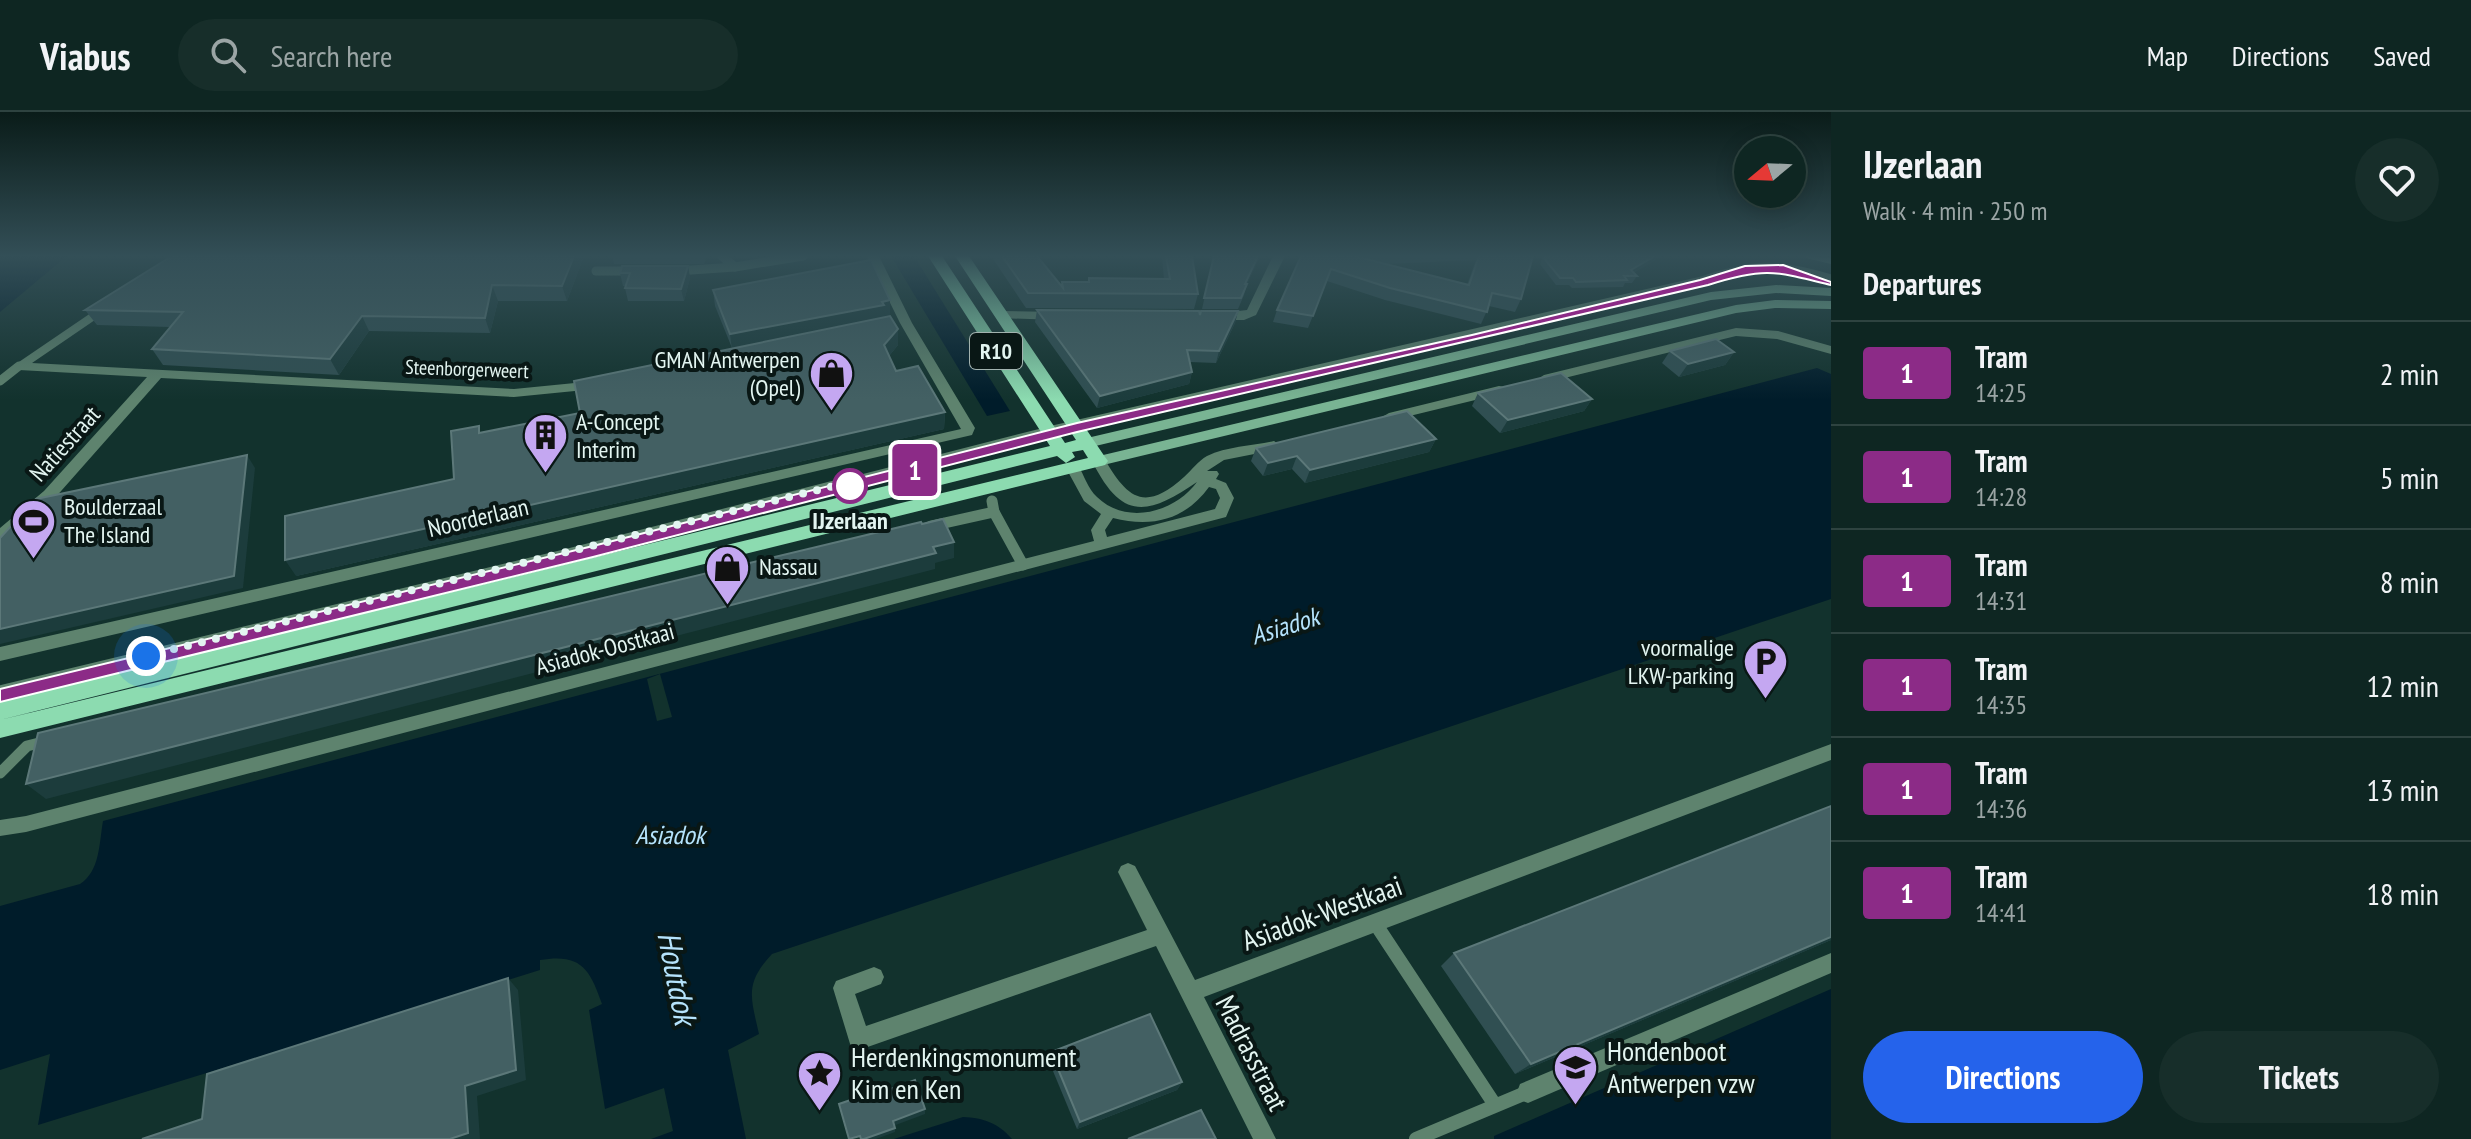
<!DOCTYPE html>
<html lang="en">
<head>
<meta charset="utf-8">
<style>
	:root { --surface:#0e2622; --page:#172e2a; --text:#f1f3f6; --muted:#9ba5a5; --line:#2e4340; --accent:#2563eb }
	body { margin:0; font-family:"PT Sans Narrow",sans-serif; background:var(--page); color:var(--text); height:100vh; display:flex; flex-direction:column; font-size:30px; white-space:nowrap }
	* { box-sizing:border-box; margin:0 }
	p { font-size:26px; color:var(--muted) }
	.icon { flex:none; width:44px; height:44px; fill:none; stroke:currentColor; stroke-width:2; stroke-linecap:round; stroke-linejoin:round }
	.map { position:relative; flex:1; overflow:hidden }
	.drawer { display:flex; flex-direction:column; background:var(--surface); width:640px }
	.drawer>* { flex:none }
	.badge { padding:0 16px; border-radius:6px; font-size:28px; line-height:52px }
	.needle { width:52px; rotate:251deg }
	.tools { position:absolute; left:1734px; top:24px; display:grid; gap:16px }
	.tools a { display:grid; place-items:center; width:72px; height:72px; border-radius:50%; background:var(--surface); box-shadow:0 4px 20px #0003,0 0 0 2px var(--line); font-size:40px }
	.you { position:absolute; width:40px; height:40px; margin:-20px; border:6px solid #fff; border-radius:50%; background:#1a73e8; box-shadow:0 0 0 12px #1a73e833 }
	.map>.badge { position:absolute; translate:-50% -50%; box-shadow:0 0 0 4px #fff }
	h2 { padding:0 32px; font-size:30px; line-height:72px }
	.round { display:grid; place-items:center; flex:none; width:84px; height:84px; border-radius:42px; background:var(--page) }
	.overview { display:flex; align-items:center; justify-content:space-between; height:136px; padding:0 32px }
	h1 { font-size:38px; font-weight:700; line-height:60px }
	.button { display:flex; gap:16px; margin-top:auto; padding:16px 32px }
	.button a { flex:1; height:92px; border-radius:48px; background:var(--accent); color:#fff; font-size:32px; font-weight:700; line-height:92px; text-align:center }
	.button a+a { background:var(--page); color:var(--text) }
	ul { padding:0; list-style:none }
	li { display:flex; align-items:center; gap:24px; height:104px; padding:0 32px; border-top:2px solid var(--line) }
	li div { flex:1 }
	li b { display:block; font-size:30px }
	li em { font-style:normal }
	li .badge { min-width:88px; font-weight:700; text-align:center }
	header { display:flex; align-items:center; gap:48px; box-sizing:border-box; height:112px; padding:0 40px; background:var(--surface); border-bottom:2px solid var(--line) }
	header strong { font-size:38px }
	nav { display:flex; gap:44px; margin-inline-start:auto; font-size:28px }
	.search { width:560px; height:72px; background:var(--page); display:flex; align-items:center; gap:20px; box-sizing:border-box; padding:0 28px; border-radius:44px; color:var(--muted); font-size:30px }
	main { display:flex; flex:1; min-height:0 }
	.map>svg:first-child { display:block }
</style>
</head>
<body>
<header>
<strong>Viabus</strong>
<div class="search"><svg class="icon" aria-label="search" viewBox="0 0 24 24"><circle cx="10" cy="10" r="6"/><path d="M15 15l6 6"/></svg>Search here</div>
<nav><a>Map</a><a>Directions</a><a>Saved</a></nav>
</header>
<main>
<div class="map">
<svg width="1831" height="1027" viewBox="0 0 1831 1027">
	<rect width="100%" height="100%" fill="#12322d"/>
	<g fill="#001c2a">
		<polygon points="0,144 67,144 0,200"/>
		<polygon points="891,144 914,144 1010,299 987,304"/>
		<path d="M1817 256 1831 262V487L772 842C744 872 751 886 759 922L728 938 746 1027H651L673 1019 664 976 605 997 589 898 602 892C590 857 581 841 540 848V858L38 1013 50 942 0 958V794L80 772C100 759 99 732 103 709Z"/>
		<polygon points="1831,877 1831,1027 1494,1027 1494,1024"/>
		<path d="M963 1005C984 1006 998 1011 1012 1027H894Z"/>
	</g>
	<polygon fill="#12322d" points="660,562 672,605 657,609 647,567"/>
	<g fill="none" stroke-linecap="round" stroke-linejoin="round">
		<g stroke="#5e836e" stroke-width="9">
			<polyline points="722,144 735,155 803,144"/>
			<polyline points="596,159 635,159"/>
			<polyline points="676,159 735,155"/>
			<polyline points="0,269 19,254"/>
			<path d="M830 375 1049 319 1702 169C1753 151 1779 151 1831 167"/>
		</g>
		<g stroke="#5e836e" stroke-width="11">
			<polyline points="992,389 994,400 1023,453"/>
			<polyline points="931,414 994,400"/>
			<polyline points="0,579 564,443 838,373"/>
			<polyline points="0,661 27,634 47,629"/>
		</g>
		<g stroke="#5e836e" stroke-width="14">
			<polyline points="1375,811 1495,993"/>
			<polyline points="1416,1027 1528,980"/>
		</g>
		<g fill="#5e836e" fill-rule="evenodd">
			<polygon points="867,144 879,144 912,211 975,316 972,323 0,549 0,535 961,317 900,211"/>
			<polygon points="1273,144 1285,144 1256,203 1244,208 1213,208 1213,202 1247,198"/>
			<polygon points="1804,144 1831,146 1831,152 1806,146"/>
			<polygon points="107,190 111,191 111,197 32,251 514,277 595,269 601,273 595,277 514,285 161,266 54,387 5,428 0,429 0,416 44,379 147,265 19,258 13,254"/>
			<polygon points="1002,199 1058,200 1064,204 1058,208 998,206 996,203"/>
			<polygon points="1736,216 1778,219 1831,234 1831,242 1777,227 1736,224 1544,271 1538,267 1544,263"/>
			<polygon points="1499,274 1504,275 1504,281 1389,309 1382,305 1389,301"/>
			<path d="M1274 329 1281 334 1279 337 1224 348 1207 359H1217L1219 362 1216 367 1226 371 1234 386 1226 405 26 720 0 724V708L26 704 1094 429 1091 418 1101 402 1084 389 1066 356 1068 353H1078C1084 363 1088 377 1097 385 1127 414 1175 400 1197 370 1147 404 1122 409 1092 349L1094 346H1104C1127 386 1144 401 1184 365 1192 358 1198 349 1207 344 1227 334 1253 334 1274 329ZM1209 375 1216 377 1220 386 1215 397 1107 425 1105 418 1113 406C1152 416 1185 408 1209 375Z"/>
			<polygon points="1831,632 1831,648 1204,885 1276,1027 1253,1027 1156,834 859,938 851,935 833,876 836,869 874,855 881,858 884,865 881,872 855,882 866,914 1147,818 1118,760 1121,754 1128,751 1135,754 1195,868"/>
			<polygon points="1831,841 1831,861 1528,991 1520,988 1517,980 1520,972"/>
		</g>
		<g fill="#79b493" fill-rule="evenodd">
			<polygon points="1776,173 1831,176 1831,184 1776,181 1711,188 1087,336 1080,331 1087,326 1711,180"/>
			<polygon points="1775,188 1831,189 1831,197 1775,196 1736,201 1099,354 1092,349 1099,344 1736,193"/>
		</g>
		<polygon fill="#8cdbb0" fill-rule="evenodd" points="928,144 942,144 1065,331 1076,328 955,144 969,144 1105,345 1108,349 1105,353 0,626 0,608 1088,346 1083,338 1072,340 1075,345 1066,351 1057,344 0,608 0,590 1050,334"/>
		<polyline stroke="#caded9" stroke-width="2" points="0,584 565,447 1051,322 1472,227 1704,171 1745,158 1783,156 1831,170"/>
	</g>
	<g fill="#304f52" fill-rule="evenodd">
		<polygon points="584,144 567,189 498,189 490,221 369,219 339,263 163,253 152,237 170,215 97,213 85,198"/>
		<polygon points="612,144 707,144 704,152 614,152"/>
		<polygon points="991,144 1037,144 1062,174 1062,170 1088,170 1089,166 1164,167 1162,145 1126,144 1192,144 1198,182 1194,197 1026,196"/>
		<polygon points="1214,144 1260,144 1247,172 1244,183 1238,197 1202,197"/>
		<path d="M1301 144H1533L1521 187 1515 200 1489 194 1481 212 1385 188 1327 169 1308 216 1273 210 1277 198ZM1476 148 1467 173 1385 152Z"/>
		<polygon points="1662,144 1633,161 1637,164 1632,171 1625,171 1623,175 1572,176 1569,173 1556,173 1540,152 1543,145"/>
		<polygon points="688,154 690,166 684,189 628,189 625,176 626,174 623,174 620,161"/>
		<polygon points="713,178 890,188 890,204 898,217 898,233 889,244 896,259 945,300 944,317 296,464 454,367 482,321 580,301 732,236 715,194"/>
		<polygon points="1037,198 1200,203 1238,199 1235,211 1216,251 1190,250 1192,260 1189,272 1097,296 1035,210"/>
		<polygon points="1670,239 1734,240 1725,253 1679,265 1662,251"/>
		<polygon points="1478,281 1592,287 1584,299 1500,321 1472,294"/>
		<polygon points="1436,327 1429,340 1305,371 1292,357 1263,364 1251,349 1256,336"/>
		<polygon points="1831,694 1831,828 1515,962 1441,854 1454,841"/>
		<polygon points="1051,940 1182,970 1177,978 1077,1017 1048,947"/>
	</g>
	<g fill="#1c3c3c">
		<polygon points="574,144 584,144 567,189 562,174"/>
		<polygon points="741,144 761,144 741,146"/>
		<polygon points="1258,144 1260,144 1242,183 1245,172"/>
		<polygon points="1655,144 1662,144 1627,164 1631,158"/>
		<polygon points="688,154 690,166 684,189 681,177"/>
		<polygon points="492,173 498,189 490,221 485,206"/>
		<polygon points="890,188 890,204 732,238 730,222"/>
		<polygon points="1238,199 1235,211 1216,251 1219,239"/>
		<polygon points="362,204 369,219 339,263 330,247"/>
		<polygon points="898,217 898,233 884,250 884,233"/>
		<polygon points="1734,240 1725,253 1679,265 1688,252"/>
		<polygon points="1192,260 1189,272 1097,296 1100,284"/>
		<polygon points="1592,287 1584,299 1500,321 1508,308"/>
		<polygon points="945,300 944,317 296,464 285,448"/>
		<polygon points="1436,327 1429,340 1305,371 1310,358"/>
		<polygon points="247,343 255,356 243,476 0,532 0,517"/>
		<polygon points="1297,344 1292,357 1263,364 1268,351"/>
		<polygon points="954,430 954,446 935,451 935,457 46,687 26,672"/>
		<polygon points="1831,825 1831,828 1515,962 1531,952"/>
		<polygon points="508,866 518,878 526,968 477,984 480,1027 450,1027 465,974"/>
		<polygon points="1182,970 1177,978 1077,1017 1080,1010"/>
		<polygon points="925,997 925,1002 893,1014 893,1009"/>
		<polygon points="895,1016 895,1020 876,1027 864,1027"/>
	</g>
	<g fill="#436063" stroke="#5c7879" stroke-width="2">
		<polygon points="172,144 574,144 562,174 492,173 485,206 362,204 330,247 152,237 183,200 85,198"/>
		<polygon points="1002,144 1037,144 1063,176 1062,170 1089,170 1089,166 1170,167 1166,144 1192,144 1198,182 1028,181"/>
		<polygon points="1214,144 1258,144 1245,172 1247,172 1241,186 1204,186"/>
		<polygon points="1301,144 1354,144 1469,173 1479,144 1533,144 1521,187 1492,181 1487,200 1390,176 1331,157 1313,204 1277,198"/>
		<polygon points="1581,144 1655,144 1631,158 1637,164 1624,164 1627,168 1576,170 1573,166 1560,166 1543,145"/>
		<polygon points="871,148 890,188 882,190 884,193 730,222 713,178"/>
		<polygon points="622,154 688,154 681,177 625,176 630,161 620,161"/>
		<polygon points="1037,198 1199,199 1200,203 1201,199 1238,199 1219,239 1187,238 1192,260 1100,284"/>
		<polygon points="890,204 898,217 884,233 896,259 918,254 945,300 285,448 285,404 454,367 451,319 479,314 479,321 580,301 574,269"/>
		<polygon points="1716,227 1734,240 1688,252 1670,239"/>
		<polygon points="1561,261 1592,287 1508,308 1478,281"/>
		<polygon points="1407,299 1436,327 1310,358 1297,344 1268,351 1256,336"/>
		<polygon points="247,343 234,464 0,517 0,426 36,387"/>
		<polygon points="943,407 954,430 933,435 936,441 26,672 38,621 921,410 922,412"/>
		<polygon points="1831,694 1831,825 1531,952 1454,841"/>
		<polygon points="508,866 516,958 465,974 468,1021 450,1027 142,1027 202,1007 207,962"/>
		<polygon points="1150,902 1182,970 1080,1010 1051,940"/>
		<polygon points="915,968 925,997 893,1009 895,1016 864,1027 861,1027 860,1024 849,1027 839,992 862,984 863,987"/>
		<polygon points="1201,998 1216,1027 1128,1027"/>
	</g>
	<linearGradient id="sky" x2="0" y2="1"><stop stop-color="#0a1c19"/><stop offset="0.5" stop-color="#334f57"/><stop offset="1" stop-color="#334f57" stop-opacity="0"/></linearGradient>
	<rect width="1831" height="288" fill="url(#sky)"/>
	<path fill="#8c2b87" stroke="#fff" stroke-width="2" d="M1783 153 1831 170V173C1775 159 1764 155 1708 173L1077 320 593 445 0 590V577L593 434 1077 311 1472 223 1700 168 1745 154Z"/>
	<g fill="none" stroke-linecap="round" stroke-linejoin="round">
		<polyline stroke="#e3f5f1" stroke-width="8" stroke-dasharray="0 14.4" points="146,544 846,371 850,374"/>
	</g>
	<defs>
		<symbol id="shop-pin" viewBox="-11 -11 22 30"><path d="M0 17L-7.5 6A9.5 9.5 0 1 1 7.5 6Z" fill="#c4a7f1" stroke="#091715"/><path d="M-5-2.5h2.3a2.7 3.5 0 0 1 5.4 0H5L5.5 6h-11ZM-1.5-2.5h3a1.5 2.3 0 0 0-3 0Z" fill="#111"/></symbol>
		<symbol id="building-pin" viewBox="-11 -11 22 30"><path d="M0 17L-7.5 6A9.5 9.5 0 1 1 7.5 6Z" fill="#c4a7f1" stroke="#091715"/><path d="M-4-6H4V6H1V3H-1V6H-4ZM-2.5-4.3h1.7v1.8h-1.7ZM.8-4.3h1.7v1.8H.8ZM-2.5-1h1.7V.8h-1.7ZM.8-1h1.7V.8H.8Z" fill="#111"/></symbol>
		<symbol id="stadium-pin" viewBox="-11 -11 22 30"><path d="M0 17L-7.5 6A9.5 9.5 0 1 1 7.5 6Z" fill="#c4a7f1" stroke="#091715"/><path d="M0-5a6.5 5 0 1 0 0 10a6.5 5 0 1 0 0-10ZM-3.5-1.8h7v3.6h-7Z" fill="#111"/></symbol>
		<symbol id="parking-pin" viewBox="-11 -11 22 30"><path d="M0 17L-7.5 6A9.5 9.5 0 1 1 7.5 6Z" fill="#c4a7f1" stroke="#091715"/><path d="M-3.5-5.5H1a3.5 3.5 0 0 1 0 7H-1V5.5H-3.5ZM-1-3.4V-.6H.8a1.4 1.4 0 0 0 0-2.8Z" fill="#111"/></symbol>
		<symbol id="school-pin" viewBox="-11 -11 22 30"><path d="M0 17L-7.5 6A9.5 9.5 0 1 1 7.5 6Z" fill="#c4a7f1" stroke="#091715"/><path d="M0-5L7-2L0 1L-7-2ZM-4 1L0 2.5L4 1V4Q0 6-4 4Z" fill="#111"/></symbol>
		<symbol id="sight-pin" viewBox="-11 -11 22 30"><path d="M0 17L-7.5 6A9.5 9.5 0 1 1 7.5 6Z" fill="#c4a7f1" stroke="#091715"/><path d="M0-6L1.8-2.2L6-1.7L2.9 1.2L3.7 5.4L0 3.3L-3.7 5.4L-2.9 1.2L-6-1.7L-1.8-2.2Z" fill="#111"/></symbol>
	</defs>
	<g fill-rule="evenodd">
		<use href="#shop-pin" x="806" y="236" width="51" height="69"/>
		<use href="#building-pin" x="520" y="298" width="51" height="69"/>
		<use href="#stadium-pin" x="8" y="384" width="51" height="69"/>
		<use href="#shop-pin" x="702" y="430" width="51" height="69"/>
		<use href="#parking-pin" x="1740" y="524" width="51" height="69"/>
		<use href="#school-pin" x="1550" y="930" width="51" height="69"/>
		<use href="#sight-pin" x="794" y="936" width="51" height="69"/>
	</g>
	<circle fill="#fff" stroke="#8c2b87" stroke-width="4" cx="850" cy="374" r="16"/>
	<g text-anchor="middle" stroke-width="8" stroke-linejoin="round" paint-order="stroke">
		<g font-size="20" fill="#e3f5f1" stroke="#091715">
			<text transform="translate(467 257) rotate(2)" y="7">Steenborgerweert</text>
		</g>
		<rect fill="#091715" stroke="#a2b2af" stroke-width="2" x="970" y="221" width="52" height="36" rx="6"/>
		<g font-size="22" font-weight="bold" fill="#e3f5f1">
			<text x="996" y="247">R10</text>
		</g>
		<g font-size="24" fill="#e3f5f1" stroke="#091715" text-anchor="start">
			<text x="800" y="256" text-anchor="end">GMAN Antwerpen<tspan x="800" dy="28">(Opel)</tspan></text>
			<text x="576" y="318">A-Concept<tspan x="576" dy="28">Interim</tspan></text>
			<text x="64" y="403">Boulderzaal<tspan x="64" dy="28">The Island</tspan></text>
			<text x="759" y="463">Nassau</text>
			<text x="1734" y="544" text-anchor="end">voormalige<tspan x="1734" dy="28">LKW-parking</tspan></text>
		</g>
		<g font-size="24" fill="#e3f5f1" stroke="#091715">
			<text transform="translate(65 332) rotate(-48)" y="8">Natiestraat</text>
			<text transform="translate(478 406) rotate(-13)" y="8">Noorderlaan</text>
			<text transform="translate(605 537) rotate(-15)" y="8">Asiadok-Oostkaai</text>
		</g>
		<g font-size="24" font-weight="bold" fill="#e3f5f1" stroke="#091715">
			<text x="850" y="417">IJzerlaan</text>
		</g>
		<g font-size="26" font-style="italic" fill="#b5e3fc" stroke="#091715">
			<text transform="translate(1285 514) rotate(-17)" y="9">Asiadok</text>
			<text x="670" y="732">Asiadok</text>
		</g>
		<g font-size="28" fill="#e3f5f1" stroke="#091715">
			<text transform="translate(1322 801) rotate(-20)" y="10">Asiadok-Westkaai</text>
			<text transform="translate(1252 941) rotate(63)" y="10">Madrasstraat</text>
		</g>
		<g font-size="28" fill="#e3f5f1" stroke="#091715" text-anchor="start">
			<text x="1607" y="949">Hondenboot<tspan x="1607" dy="32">Antwerpen vzw</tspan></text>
			<text x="851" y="955">Herdenkingsmonument<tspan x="851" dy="32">Kim en Ken</tspan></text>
		</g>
		<g font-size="32" font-style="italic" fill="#b5e3fc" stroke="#091715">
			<text transform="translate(677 866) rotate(79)" y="11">Houtdok</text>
		</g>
	</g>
</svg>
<div class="tools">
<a><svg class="needle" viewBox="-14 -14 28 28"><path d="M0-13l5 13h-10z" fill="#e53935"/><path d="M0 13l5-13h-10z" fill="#9ba5a5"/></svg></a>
</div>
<div class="you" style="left:146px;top:544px"></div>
<b class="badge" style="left:915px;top:358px;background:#8c2b87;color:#fff">1</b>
</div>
<section class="drawer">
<div class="overview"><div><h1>IJzerlaan</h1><p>Walk · 4 min · 250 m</p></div><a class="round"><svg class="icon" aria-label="heart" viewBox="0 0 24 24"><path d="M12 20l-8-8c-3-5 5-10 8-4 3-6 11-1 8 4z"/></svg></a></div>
<h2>Departures</h2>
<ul>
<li><span class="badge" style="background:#8c2b87;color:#fff">1</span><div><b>Tram</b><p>14:25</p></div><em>2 min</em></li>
<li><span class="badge" style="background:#8c2b87;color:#fff">1</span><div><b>Tram</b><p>14:28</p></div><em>5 min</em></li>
<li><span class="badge" style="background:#8c2b87;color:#fff">1</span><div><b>Tram</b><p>14:31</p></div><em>8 min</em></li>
<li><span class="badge" style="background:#8c2b87;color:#fff">1</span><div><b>Tram</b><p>14:35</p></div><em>12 min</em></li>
<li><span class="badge" style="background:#8c2b87;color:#fff">1</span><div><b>Tram</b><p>14:36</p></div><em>13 min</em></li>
<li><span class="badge" style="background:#8c2b87;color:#fff">1</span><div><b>Tram</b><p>14:41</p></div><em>18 min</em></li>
</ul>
<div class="button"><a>Directions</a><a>Tickets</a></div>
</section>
</main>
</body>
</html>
